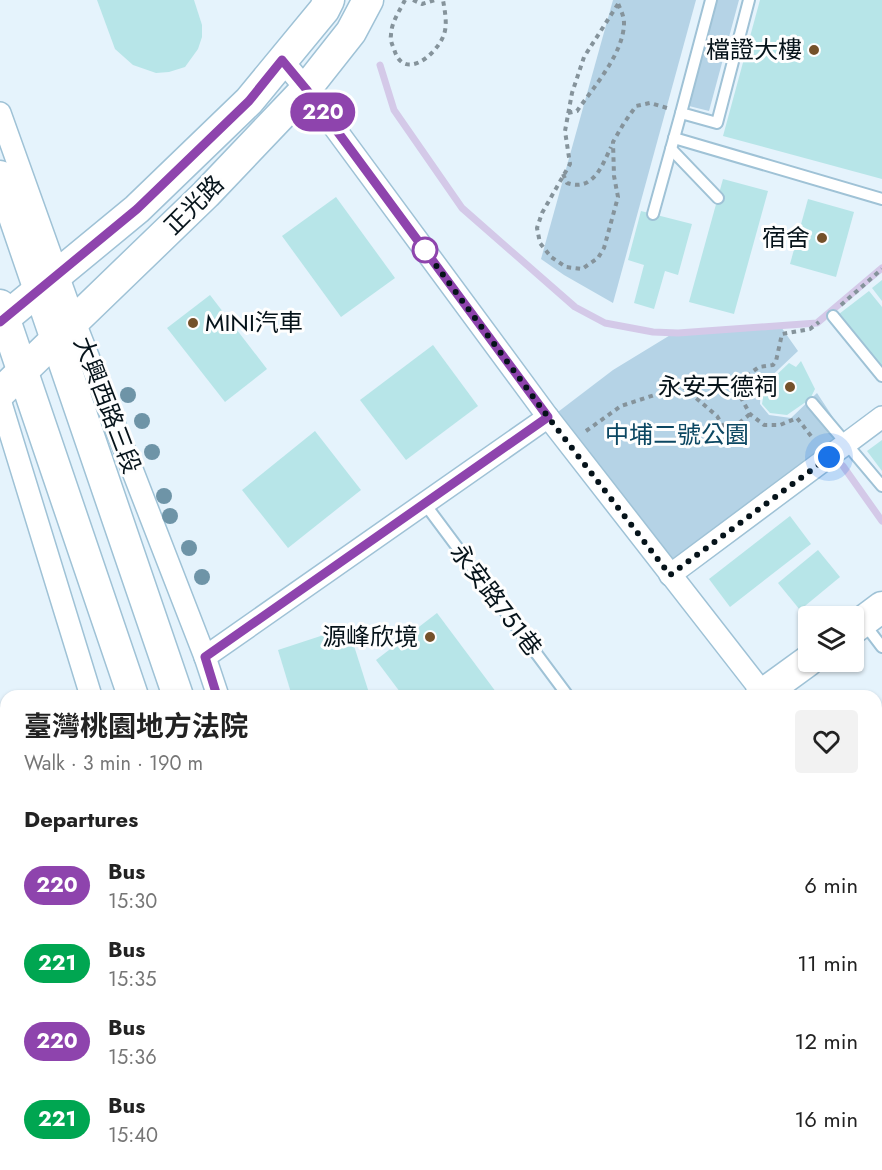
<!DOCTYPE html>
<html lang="en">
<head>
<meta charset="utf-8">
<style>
	:root { --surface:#fff; --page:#f2f2f2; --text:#222; --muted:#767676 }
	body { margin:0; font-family:Jost,"Noto Sans TC",sans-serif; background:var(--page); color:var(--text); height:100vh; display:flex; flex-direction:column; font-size:22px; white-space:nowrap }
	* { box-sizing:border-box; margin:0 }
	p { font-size:20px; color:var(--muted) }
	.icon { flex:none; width:33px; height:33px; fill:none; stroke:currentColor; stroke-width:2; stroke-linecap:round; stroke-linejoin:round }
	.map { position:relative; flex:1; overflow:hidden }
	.sheet { position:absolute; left:0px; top:690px; width:882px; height:480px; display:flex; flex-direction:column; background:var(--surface); border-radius:18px 18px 0 0; box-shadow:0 2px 4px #0004 }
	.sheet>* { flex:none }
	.badge { padding:0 12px; border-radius:20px; font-size:21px; line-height:39px }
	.tools { position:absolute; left:798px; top:606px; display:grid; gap:12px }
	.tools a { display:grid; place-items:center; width:66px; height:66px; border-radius:6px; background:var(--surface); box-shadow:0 2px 4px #0004; font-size:30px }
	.you { position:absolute; width:30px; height:30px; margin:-15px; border:4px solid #fff; border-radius:50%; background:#1a73e8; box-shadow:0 0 0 9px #1a73e833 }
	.map>.badge { position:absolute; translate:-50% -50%; box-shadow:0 0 0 3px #fff }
	h2 { padding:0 24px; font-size:22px; line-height:54px }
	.round { display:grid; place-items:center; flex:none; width:63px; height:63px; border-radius:6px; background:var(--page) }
	.headline { display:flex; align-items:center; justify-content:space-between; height:102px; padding:0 24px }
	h1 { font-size:28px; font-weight:700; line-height:45px }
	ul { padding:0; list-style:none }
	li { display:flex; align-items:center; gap:18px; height:78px; padding:0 24px }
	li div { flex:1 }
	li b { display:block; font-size:22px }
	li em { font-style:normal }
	li .badge { min-width:66px; font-weight:700; text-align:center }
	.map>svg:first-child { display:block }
</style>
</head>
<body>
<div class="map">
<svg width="882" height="1170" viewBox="0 0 882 1170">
	<rect width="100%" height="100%" fill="#e5f3fc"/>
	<g fill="#b5d3e6">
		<polygon points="613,0 696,0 613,303 564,275 541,259"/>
		<polygon points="717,0 739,0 709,111 689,106"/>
		<polygon points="779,324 798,351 761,386 760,404 769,415 791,418 817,393 848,440 671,573 550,418 613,370 672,334"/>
	</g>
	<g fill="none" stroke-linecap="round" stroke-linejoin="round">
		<g stroke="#d4c9e8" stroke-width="7">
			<polyline points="380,65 394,110 462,208 575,307 605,323 653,332 678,333 817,323 882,268"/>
			<polyline points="843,466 882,521"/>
			<polyline points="367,1164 370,1170"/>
		</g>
	</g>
	<g fill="#b7e5e8">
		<polygon points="97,0 194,0 202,25 202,37 198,49 185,67 169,72 156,73 133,65 115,49"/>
		<polygon points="760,0 882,0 882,179 723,136"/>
		<polygon points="723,179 768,191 734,314 689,302"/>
		<polygon points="336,197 395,278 341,317 282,236"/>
		<polygon points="808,199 854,212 836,277 790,264"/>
		<polygon points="641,211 692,224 678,275 665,271 654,309 634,303 644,265 628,260"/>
		<polygon points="882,280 882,301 872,288"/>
		<polygon points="869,291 882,307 882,370 839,314"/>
		<polygon points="210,295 267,369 225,402 167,328"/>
		<polygon points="433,345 478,406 406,460 360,400"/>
		<polygon points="801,361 815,389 810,399 787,415 770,413 762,404 765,386 789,363 796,367"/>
		<polygon points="315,431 361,490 288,548 242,490"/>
		<polygon points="882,440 882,471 867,451"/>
		<polygon points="790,516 811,544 730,607 709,579"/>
		<polygon points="818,550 840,577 800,610 778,583"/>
		<polygon points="437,613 499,696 403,696 376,660"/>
		<polygon points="348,627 370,696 292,696 278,650"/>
		<polygon points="207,1164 232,1164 235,1170 192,1170"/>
	</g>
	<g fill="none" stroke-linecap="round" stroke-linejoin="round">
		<defs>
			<g id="lane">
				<polyline points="711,0 681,113 717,123 749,0"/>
				<polyline points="674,138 882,199"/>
				<polyline points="671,149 718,198"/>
				<polyline points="653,214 681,113"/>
				<polyline points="833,316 882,376"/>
				<polyline points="812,403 882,486"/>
				<polyline points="425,504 568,696"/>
				<polyline points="863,622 882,647"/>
				<polyline points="876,914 882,912"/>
			</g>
			<g id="street">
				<polyline points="282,60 306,89 548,417 763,693"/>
				<polyline points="0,113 74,320 205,657 218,696"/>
				<polyline points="0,400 91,696"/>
				<polyline points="670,575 882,417"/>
				<polyline points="205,657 548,417"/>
				<polyline points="0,820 6,816"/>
				<polyline points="876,1004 882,1002"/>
			</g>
			<g id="secondary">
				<polyline points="0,176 178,696"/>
				<polyline points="0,305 133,696"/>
				<polyline points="0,322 137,209 249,101 324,10 329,0"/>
				<polyline points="0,393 206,194 285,111 306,89 351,32 368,0"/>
				<polyline points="854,628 882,607"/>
				<polyline points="760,696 808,661"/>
				<polyline points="291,1164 293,1170"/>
				<polyline points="339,1164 342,1170"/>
				<polyline points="118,1170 126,1164"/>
			</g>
		</defs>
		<use href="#lane" stroke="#9fc2d6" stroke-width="14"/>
		<use href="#street" stroke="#9fc2d6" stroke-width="24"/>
		<use href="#secondary" stroke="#9fc2d6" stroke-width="33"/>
		<g stroke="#85939b" stroke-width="4" stroke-dasharray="4.5 4.5" stroke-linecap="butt">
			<path d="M405 0C400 10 391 23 391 35 390 40 392 44 394 49 403 81 434 57 443 37 448 26 445 12 443 0"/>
			<polyline points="413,0 422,4 435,0"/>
			<polyline points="618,4 584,57 572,93 565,131 570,164 542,213 537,228 540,243 551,257 566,267 582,269 598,258 604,248 618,197 614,176 613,142 624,123 636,106 650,103 667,108"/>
			<path d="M568 113 577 111C593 88 624 53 624 23 624 14 619 8 617 0"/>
			<path d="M563 174 567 183C593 192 602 166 611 147"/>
			<polyline points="841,305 882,269"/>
			<polyline points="586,431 621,406 682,386 717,416 727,433 750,414"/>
			<polyline points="811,436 797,418 780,425 764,425 750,414 740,396 745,377 759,367 773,365 776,361 782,334 810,329 819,322"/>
		</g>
		<use href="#lane" stroke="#fff" stroke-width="10"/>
		<use href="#street" stroke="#fff" stroke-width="21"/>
		<use href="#secondary" stroke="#fff" stroke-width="30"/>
	</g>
	<g fill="#6e94a7">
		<circle cx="128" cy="395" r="8"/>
		<circle cx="142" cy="421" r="8"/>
		<circle cx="152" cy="452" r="8"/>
		<circle cx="164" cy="496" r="8"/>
		<circle cx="170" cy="516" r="8"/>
		<circle cx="189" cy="548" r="8"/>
		<circle cx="202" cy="577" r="8"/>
	</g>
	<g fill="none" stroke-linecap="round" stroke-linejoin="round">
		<defs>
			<polyline id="line" points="0,322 137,209 249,101 282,60 306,89 548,417 205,657 217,696"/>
		</defs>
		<use href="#line" stroke="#fff" stroke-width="14"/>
		<use href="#line" stroke="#8e44ad" stroke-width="9"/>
		<polyline stroke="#06131a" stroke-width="6" stroke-dasharray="0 10.8" points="425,250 421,245 548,417 670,575 829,457"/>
	</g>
	<g fill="#74512a" stroke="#fefefe" stroke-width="2">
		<circle cx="814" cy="50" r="6"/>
		<circle cx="822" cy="238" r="6"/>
		<circle cx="193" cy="323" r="6"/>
		<circle cx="790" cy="387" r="6"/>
		<circle cx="430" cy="637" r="6"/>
	</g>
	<circle fill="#fff" stroke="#8e44ad" stroke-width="3" cx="425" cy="250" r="12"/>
	<g text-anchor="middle" stroke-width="6" stroke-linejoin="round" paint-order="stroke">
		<g font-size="24" fill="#06131a" stroke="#fefefe" text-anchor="end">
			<text x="802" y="58">檔證大樓</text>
			<text x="810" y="246">宿舍</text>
			<text x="205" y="331" text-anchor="start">MINI汽車</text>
			<text x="778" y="395">永安天德祠</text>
			<text x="418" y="645">源峰欣境</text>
		</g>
		<g font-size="24" fill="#06131a" stroke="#fefefe">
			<text transform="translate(194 205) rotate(-45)" y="8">正光路</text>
			<text transform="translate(107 405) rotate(69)" y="8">大興西路三段</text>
			<text transform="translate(496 600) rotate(53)" y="8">永安路751巷</text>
		</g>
		<g font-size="24" fill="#0c4762" stroke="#fefefe">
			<text x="677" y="443">中埔二號公園</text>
		</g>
	</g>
</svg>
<div class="tools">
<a><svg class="icon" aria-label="layers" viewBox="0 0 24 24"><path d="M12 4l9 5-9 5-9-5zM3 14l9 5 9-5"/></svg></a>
</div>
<div class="you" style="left:829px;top:457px"></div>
<b class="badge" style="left:323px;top:112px;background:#8e44ad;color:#fff">220</b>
<section class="sheet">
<div class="headline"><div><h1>臺灣桃園地方法院</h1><p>Walk · 3 min · 190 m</p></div><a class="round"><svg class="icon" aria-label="heart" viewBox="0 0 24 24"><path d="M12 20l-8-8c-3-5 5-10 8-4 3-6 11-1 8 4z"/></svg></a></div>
<h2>Departures</h2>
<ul>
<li><span class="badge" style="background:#8e44ad;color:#fff">220</span><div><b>Bus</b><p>15:30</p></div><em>6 min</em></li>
<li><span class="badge" style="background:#00a651;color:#fff">221</span><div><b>Bus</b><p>15:35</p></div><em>11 min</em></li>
<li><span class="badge" style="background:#8e44ad;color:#fff">220</span><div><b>Bus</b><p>15:36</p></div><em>12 min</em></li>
<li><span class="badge" style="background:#00a651;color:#fff">221</span><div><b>Bus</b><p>15:40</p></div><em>16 min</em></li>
</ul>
</section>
</div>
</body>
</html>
